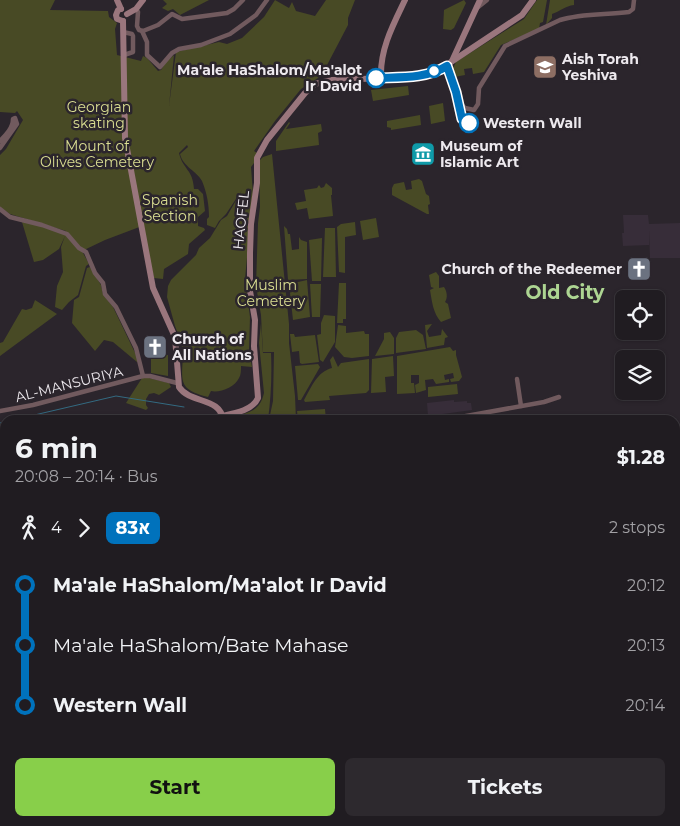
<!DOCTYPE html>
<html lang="en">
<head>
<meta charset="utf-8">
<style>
	:root { --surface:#201c21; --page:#2d292e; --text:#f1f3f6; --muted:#a2a1a5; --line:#3d3a3f; --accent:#88cf4a }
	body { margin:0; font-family:Montserrat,Heebo,sans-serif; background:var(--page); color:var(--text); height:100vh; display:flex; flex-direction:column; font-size:19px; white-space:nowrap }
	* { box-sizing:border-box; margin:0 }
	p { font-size:16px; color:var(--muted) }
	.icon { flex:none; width:28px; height:28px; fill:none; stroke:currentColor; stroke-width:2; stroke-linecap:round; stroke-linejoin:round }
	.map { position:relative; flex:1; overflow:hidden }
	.sheet { position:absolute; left:0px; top:415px; width:680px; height:411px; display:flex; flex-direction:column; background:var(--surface); border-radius:15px 15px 0 0; box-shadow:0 1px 4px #0004,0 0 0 1px var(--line) }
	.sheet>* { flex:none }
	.badge { padding:0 10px; border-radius:8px; font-size:18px; line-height:32px }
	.controls { position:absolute; left:615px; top:290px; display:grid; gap:10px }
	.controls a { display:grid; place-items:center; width:50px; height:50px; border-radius:8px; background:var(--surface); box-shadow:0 1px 4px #0004,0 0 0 1px var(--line); font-size:25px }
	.map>.badge { position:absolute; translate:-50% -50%; box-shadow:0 0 0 2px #fff }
	.legs { display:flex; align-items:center; gap:8px; height:55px; padding:0 15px; font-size:16px }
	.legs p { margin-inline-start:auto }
	.summary { display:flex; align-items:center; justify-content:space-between; height:85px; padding:0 15px }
	h1 { font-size:28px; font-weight:700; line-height:38px }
	.action { display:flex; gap:10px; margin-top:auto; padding:10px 15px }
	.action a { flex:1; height:58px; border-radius:8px; background:var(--accent); color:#111; font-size:20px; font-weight:700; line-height:58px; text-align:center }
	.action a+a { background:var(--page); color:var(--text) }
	ul { padding:0 15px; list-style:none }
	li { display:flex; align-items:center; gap:18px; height:60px; font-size:19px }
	li i { display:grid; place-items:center; width:8px; height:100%; margin:0 6px; background:currentColor }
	li i::after { content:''; width:12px; height:12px; margin:-6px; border:4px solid; border-radius:50%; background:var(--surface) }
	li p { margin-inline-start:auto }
	li:first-child i { background:linear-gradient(#0000 50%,currentColor 0) }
	li:last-child i { background:linear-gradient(currentColor 50%,#0000 0) }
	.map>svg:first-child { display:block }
</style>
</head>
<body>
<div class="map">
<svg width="680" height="826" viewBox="0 0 680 826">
	<rect width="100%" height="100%" fill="#2b252c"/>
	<g fill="#372d39">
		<polygon points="623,215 648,215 649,224 680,223 680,258 650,258 649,230 649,245 623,246 622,233 624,233"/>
		<polygon points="454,400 454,402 467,401 467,403 471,403 472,410 428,416 427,403"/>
	</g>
	<g fill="#484a25">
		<path d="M0 0H55L50 10 108 11 109 17 117 23 115 29 117 55 141 61 143 56 147 58 158 71 161 70 166 62 174 55 169 106 176 52 219 42 227 44 242 38 264 17 275 0 289 8 292 2 296 11 315 16 326 0H355L348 18V25L326 67 318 78 301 89 275 121 254 151 257 153 254 163 251 167 253 194 245 279 250 317 249 351 252 367 241 366C241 370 241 375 239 378 235 387 220 393 211 391L208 397C177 389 182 381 183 353L189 354 183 351 180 339 175 326 167 297 168 286 171 280 196 255 199 248 210 238 221 220 227 216 242 190 226 214 219 221 215 228 207 225V219L209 217C209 205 207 193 202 181 197 171 183 167 180 154L188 147 187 145 179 153C183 170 193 169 194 189H198L203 194 205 211 198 217V226L204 228 205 230 189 244 188 254 164 269 163 279 154 278 142 226 105 240 82 251 89 264 86 266 78 295 69 302 62 310 55 307 57 286 63 272 61 247 65 236 59 249 43 260 34 262 22 222 33 223 66 234V231L10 214 0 207V155L6 149 23 120 17 111 15 113 0 112Z"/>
		<polygon points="163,0 209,0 180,15 173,9 168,11 162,8 167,4"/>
		<polygon points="464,0 466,3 454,28 451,30 443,29 444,10"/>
		<polygon points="537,0 547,0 543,22 540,23 539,29 501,45 484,72 473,74 472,68 464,69 465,75 454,77 453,68 456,62 524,19"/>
		<path d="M550 0H574V5C565 6 561 11 552 14V18L546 25Z"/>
		<polygon points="408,86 409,95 373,101 371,90"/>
		<polygon points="443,103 445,121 431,124 429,106"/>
		<polygon points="420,115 421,125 391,130 391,128 387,127 387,121"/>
		<polygon points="289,122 290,123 286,129 321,124 322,131 318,133 319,145 276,151 276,141"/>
		<polygon points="272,154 289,324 289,343 295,396 296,420 269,420 273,401 274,352 263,352 261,315 256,286 258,223 260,207 259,161 263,157"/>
		<polygon points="419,179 422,181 426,194 429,196 430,204 428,205 429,214 427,214 392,195 392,188 394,184 404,182 406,190 412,189 411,181"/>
		<polygon points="326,183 332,188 332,195 331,195 333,216 309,219 307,208 297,210 295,203 306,201 304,190 317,188 319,185 321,188 324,187"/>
		<polygon points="376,218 379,237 363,240 360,221"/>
		<polygon points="355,222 356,235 345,237 345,273 339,272 337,227 341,224"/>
		<polygon points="284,226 287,229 288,234 290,234 292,250 299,249 299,237 301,240 307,242 307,279 288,280"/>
		<polygon points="325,228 335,228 336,277 323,277"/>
		<polygon points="322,238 321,281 312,281 309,240"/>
		<polygon points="90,267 101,285 103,294 113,307 138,359 137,362 113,342 104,340 95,351 72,323 74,300 79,297 87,268"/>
		<path d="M436 272 439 276V288L444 287C447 291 448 298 445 302L448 304 451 318 441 322C433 313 432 302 430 290L434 288 431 287 429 275Z"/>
		<polygon points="307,280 310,317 293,320 289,284"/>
		<polygon points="339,283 346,283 346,319 343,319 343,323 337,323"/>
		<polygon points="310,284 321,284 320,317 312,317"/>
		<polygon points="35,300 57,314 0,356 0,343 3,342 22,309 26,310 32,308"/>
		<polygon points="324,315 335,316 335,342 323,362 320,360 317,335 321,334 321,323"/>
		<path d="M261 323 263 353H271C272 376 271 397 268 420H228C245 411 259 415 264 393L259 343Z"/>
		<polygon points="432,324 427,331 429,337 441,335 442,329 448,337 445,338 444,345 427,348 425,325"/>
		<polygon points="338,325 346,326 346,333 364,331 365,334 369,334 369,356 352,358 344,357 335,347"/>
		<polygon points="416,330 423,335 426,349 396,353 396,338 399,332"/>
		<polygon points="390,332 394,338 394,354 375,356 384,339 384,333"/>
		<polygon points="290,334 294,334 295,337 315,335 319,362 302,364 300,363 299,351 292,352"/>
		<polygon points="450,347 453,351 456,350 456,355 462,377 459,381 451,382 450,379 454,378 453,373 444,375 445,380 449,379 449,382 436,384 433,379 425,380 426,390 416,393 415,385 419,383 419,375 411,375 411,383 414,383 415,393 397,394 397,356"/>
		<polygon points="168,355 168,376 151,373 151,356"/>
		<path d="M333 356 338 367 341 363 369 359V390L366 393 329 396 330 400 305 402 304 400C312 386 317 372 332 368L330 360Z"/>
		<polygon points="393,356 394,376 385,377 386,392 371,393 372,359"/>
		<polygon points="318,364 320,367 301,400 298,400 295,366"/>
		<polygon points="142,378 149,378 169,383 171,387 159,395 154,393 149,394 146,399 146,405 148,408 146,410 126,403"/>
		<polygon points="457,384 458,394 428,397 428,387"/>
		<polygon points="325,409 326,420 298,420 297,411"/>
		<polygon points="0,515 5,523 5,597 0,595"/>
		<polygon points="2,752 5,753 5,806 0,806 0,758"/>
	</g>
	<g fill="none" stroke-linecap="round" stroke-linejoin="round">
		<g stroke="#336a81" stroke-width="1">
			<polyline points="13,420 116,396 184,407"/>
			<polyline points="0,423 5,422"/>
			<polyline points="160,826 165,821"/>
		</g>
		<g stroke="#715a5e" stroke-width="4.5">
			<polyline points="477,8 487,0"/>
			<polyline points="136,9 138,12 137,26 139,30 143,31 158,25 172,14 182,19 227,13 234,9 243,0"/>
			<polyline points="142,31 147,42 147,55 160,67 172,53 179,49 201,45 230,34 256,15 267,0"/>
			<polyline points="123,32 132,34 133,36 133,52 124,55"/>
			<path d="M448 64 461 104 465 108 474 110 478 104 479 88 505 46 560 20C582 13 606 15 629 12L633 9 634 0"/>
			<path d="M0 141C6 135 13 128 13 119L15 118 17 124 0 148"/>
			<polyline points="0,209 10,217 42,225 67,234 79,248 86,252 95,273 103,283 105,294 116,307 136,348 143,376"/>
			<polyline points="517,379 521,406"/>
			<polyline points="0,411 33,405 143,376 150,376 177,383"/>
			<polyline points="444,420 544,402 559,397"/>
			<polyline points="0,510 5,520"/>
			<polyline points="0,662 5,652"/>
			<polyline points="0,684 5,685"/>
			<polyline points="190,821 190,826"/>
			<polyline points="235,821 236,826"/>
			<polyline points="298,821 301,826"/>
			<polyline points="373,821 379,826"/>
			<polyline points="566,821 567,826"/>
			<polyline points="315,826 316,821"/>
			<polyline points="448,826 450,821"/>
			<polyline points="493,826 493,821"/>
		</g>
		<g stroke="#9a767d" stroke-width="6">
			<polyline points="117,0 121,9"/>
			<polyline points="121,9 118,10 116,15 117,19 123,21"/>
			<polyline points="127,14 136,9 143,0"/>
			<path d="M123 21 125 138 153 288 175 337 179 387C190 404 221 397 223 420"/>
			<polyline points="452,61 480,0"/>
			<path d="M381 77C380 49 393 25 405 0"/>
			<path d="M217 417C230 414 252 412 258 398L254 346 255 320 250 291V253L251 224 257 183V158L267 140 305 93 315 84 332 80 387 78 421 75 442 68 522 15 533 0"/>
			<polyline points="675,520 680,517"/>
			<polyline points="0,748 5,749"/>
			<polyline points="675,761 680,759"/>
			<polyline points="266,821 266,826"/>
			<polyline points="636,821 640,826"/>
		</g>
	</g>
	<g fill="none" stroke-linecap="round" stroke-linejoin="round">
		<defs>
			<path id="line-1" d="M376 78C399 77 426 79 447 66L456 92 462 119 469 123"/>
		</defs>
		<use href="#line-1" stroke="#fff" stroke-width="11"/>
		<use href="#line-1" stroke="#0072bc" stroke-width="8"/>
	</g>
	<defs>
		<symbol id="university-square" viewBox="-11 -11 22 22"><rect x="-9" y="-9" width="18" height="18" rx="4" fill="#8d6e63" stroke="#2b252c"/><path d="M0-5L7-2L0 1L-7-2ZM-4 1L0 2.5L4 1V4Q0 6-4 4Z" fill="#fff"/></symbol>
		<symbol id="museum-square" viewBox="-11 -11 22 22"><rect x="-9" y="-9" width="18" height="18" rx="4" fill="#0f9aa8" stroke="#2b252c"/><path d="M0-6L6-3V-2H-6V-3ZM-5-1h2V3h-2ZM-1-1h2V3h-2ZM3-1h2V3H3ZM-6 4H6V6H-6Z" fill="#fff"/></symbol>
		<symbol id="church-square" viewBox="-11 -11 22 22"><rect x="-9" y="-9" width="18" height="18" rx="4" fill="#6b7280" stroke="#2b252c"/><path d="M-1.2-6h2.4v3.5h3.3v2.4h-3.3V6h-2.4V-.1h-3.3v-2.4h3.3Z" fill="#fff"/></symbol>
	</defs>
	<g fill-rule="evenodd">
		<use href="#university-square" x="531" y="53" width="28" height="28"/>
		<use href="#museum-square" x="409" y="140" width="28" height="28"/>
		<use href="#church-square" x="625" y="255" width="28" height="28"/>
		<use href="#church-square" x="141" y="333" width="28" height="28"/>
	</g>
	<g fill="#fff" stroke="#0072bc" stroke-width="2.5">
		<circle cx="434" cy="71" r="6"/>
		<circle cx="376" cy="78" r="9"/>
		<circle cx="469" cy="123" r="9"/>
	</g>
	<g text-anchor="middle" stroke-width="5" stroke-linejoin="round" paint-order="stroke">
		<g font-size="14" font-weight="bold" fill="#ede9ee" stroke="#2b252c" text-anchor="start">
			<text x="562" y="64">Aish Torah<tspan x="562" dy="16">Yeshiva</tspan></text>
			<text x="440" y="151">Museum of<tspan x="440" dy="16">Islamic Art</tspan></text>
			<text x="622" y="274" text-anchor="end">Church of the Redeemer</text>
			<text x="172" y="344">Church of<tspan x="172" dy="16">All Nations</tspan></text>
		</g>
		<g font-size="14" font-weight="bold" fill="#ede9ee" stroke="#2b252c" text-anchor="end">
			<text x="362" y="75">Ma'ale HaShalom/Ma'alot<tspan x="362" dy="16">Ir David</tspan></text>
			<text x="483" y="128" text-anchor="start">Western Wall</text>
		</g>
		<g font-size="14" fill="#dbdf92" stroke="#2b252c">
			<text x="99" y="112">Georgian<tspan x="99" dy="16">skating</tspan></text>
			<text x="97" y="151">Mount of<tspan x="97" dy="16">Olives Cemetery</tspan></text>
			<text x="170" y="205">Spanish<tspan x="170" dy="16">Section</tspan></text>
			<text x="271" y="290">Muslim<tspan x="271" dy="16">Cemetery</tspan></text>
		</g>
		<g font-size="14" fill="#ede9ee" stroke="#2b252c">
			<text transform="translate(241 220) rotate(-84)" y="5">HAOFEL</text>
			<text transform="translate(69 384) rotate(-14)" y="5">AL-MANSURIYA</text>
		</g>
		<g font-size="19" font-weight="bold" fill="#add592" stroke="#2b252c">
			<text x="565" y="299">Old City</text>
		</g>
	</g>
</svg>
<div class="controls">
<a><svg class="icon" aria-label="locate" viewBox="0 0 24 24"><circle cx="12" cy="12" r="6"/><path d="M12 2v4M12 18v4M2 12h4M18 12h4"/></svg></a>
<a><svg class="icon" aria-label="layers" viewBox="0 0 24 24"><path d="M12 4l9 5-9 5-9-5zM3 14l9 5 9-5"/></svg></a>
</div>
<section class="sheet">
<div class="summary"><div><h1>6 min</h1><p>20:08 – 20:14 · Bus</p></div><b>$1.28</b></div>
<div class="legs"><svg class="icon" aria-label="walk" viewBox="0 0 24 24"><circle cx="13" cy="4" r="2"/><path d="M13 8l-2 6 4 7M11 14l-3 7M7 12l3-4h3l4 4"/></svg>4<svg class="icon" aria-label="forward" viewBox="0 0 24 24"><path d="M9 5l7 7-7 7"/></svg><b class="badge" style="background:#0072bc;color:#fff">83א</b><p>2 stops</p></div>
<ul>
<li><i style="color:#0072bc"></i><b>Ma'ale HaShalom/Ma'alot Ir David</b><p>20:12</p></li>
<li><i style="color:#0072bc"></i><span>Ma'ale HaShalom/Bate Mahase</span><p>20:13</p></li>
<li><i style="color:#0072bc"></i><b>Western Wall</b><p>20:14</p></li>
</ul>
<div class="action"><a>Start</a><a>Tickets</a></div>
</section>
</div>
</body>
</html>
